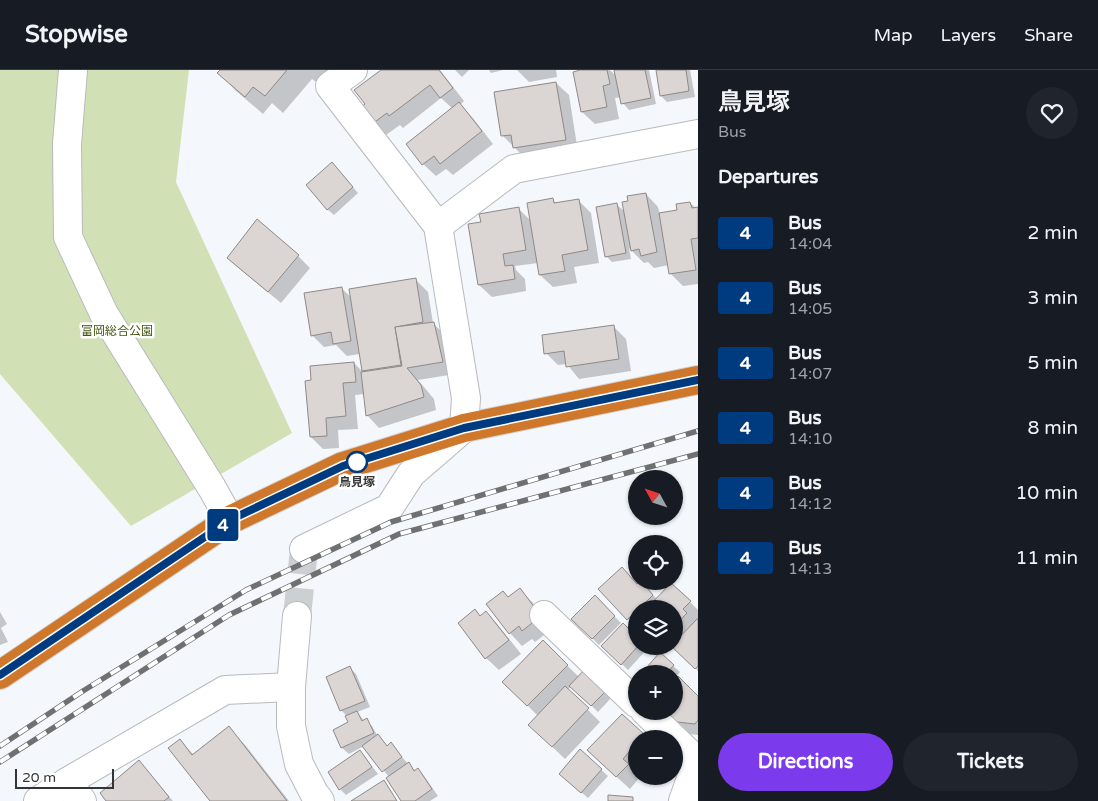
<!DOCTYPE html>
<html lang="en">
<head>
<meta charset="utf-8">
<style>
	:root { --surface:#171b24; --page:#20242c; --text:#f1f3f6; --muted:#9ea1a6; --line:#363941; --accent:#7c3aed }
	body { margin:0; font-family:"Varela Round","Noto Sans JP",sans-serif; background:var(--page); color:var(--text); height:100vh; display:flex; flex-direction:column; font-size:19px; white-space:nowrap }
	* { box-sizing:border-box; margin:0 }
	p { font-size:16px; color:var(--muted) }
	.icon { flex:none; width:28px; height:28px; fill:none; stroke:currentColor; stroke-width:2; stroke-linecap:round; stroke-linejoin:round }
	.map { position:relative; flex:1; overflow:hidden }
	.sheet { display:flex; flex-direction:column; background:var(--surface); width:400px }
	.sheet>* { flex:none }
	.badge { padding:0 10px; border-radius:4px; font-size:18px; line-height:32px }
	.needle { width:32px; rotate:310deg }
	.buttons { position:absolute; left:628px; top:400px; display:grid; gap:10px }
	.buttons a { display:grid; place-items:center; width:55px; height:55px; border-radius:50%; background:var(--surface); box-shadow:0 1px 4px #0004; font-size:25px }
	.scale { position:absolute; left:15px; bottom:12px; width:99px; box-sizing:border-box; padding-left:5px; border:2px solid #333435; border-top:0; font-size:14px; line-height:18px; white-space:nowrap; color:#333435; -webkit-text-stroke:4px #fff; paint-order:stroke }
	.map>.badge { position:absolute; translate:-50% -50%; box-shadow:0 0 0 2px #fff }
	h2 { padding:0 20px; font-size:19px; line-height:45px }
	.round { display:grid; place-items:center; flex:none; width:52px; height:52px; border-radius:26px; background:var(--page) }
	.overview { display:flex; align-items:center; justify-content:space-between; height:85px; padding:0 20px }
	h1 { font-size:24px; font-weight:700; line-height:38px }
	.action { display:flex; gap:10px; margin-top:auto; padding:10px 20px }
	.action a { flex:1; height:58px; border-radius:30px; background:var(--accent); color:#fff; font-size:20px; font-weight:700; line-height:58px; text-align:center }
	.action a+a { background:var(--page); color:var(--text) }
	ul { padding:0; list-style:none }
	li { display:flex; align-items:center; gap:15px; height:65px; padding:0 20px }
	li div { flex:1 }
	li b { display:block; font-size:19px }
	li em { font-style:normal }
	li .badge { min-width:55px; font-weight:700; text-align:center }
	header { display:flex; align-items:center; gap:30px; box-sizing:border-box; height:70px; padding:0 25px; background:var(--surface); border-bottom:1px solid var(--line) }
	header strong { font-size:24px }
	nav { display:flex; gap:28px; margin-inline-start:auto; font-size:18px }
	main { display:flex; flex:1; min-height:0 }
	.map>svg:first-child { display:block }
</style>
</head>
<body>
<header>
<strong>Stopwise</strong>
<nav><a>Map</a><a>Layers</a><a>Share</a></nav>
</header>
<main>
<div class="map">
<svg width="698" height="731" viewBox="0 0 698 731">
	<rect width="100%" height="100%" fill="#f4f7fb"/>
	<polygon fill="#d2e0b5" points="0,0 189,0 176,112 292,363 131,456 0,304"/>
	<g fill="#0003">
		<polygon points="221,0 331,0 319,14 312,9 283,43 272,33 263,44 236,21 219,3"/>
		<polygon points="383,0 440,0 464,31 460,35 472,47 493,74 453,105 446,99 436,106 423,94 408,74 453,39 441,28 403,58 400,55 386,65 373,53 366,34"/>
		<polygon points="455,0 469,0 462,7"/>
		<polygon points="489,0 503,0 491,3"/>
		<polygon points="517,0 556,0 557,7 529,12"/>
		<polygon points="586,0 610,0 617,7 616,0 649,0 656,34 629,40 623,33 621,27 615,28 619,49 595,54 582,42"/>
		<polygon points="657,0 690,0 695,27 667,32 661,26"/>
		<polygon points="556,13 569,25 578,82 527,90 503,66"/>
		<polygon points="338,100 358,123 334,145 327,139"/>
		<polygon points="646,124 658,137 660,145 678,141 690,133 696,138 698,138 698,214 683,216 671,204 669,195 654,198 648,192 644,193 629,178 631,189 612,192 606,186 616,134 625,142"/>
		<polygon points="553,130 557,134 578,130 591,143 599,193 574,197 577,213 553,217 540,205 538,193 515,196 516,200 525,209 526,221 492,227 479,215 483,153 519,139 531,151"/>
		<polygon points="298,186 310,198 281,233 241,200"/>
		<polygon points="415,209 428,222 433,253 446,266 455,304 418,310 434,329 436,340 379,358 367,345 365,324 355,325 358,359 338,360 339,378 323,379 311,367 354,293 363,302 360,284 347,286 336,275 324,277 312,265 341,218 352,228"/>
		<polygon points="614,257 626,269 631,301 579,309 567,294 558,295 546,283"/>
		<polygon points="640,512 657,529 690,532 698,540 698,601 673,576 674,574 674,539 636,539 636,558 628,549 637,515"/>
		<polygon points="520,520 532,532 552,559 535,572 532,569 522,576 510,563 488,534 503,522 509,528"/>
		<polygon points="595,527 621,553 599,575 573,549"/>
		<polygon points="0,542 7,554 1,558 8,572 0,575"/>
		<polygon points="486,542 498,555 521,584 499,600 486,588 460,553 480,547"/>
		<polygon points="623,555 636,567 636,576 645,576 648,578 628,600 603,576"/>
		<polygon points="543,572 579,607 613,626 598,642 571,616 568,620 600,652 565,689 542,667 538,646 504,612"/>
		<polygon points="660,584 680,602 674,609 674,604 642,604"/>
		<polygon points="350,598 356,604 370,637 357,642 364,651 366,650 372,656 377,665 388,677 391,674 408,694 416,701 418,700 424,706 438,726 430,731 403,731 389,707 364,676 349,684 342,678 334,660 350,653 348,647 341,640"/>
		<polygon points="678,608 698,628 698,665 690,664 668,641 674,641 674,613"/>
		<polygon points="622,645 646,669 636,669 636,700 635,702 636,706 640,707 630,719 601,693"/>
		<polygon points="229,658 246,676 289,731 211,731 180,671 194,685"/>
		<polygon points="360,681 378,704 346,725 340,719"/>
		<polygon points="581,681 608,706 588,728 567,710"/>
		<polygon points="139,692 151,705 173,731 108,731"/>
	</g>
	<g fill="#dbd5d4" stroke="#8f8988">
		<polygon points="220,0 287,0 265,26 253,17 245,27 217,3"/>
		<polygon points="381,0 439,0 453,18 440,28 430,15 389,46 387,43 372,54 360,38 365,34 354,20"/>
		<polygon points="580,0 607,0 610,14 603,16 607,37 581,42 573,2"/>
		<polygon points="614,0 645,0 651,28 621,34"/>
		<polygon points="656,0 686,0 689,21 660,26"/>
		<polygon points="556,12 566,70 513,78 511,65 501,66 494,22"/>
		<polygon points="459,32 482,61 440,94 434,86 422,95 406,74"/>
		<polygon points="332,92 353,117 327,140 306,115"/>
		<polygon points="646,123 657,182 641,186 639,179 631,181 622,132 628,131 627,126"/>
		<polygon points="553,128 554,133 579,129 588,180 562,185 565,201 539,205 527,133"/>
		<polygon points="690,132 692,138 698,137 698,168 691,169 696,200 669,204 659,143 677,140 676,134"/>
		<polygon points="617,133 626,183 605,187 596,137"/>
		<polygon points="519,137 526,180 503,184 505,196 513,195 515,209 478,215 468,154 481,152 479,144"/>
		<polygon points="257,149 299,185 268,222 227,188"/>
		<polygon points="416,208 423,252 395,257 401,295 362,301 349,219"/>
		<polygon points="342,217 351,271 333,274 331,262 311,266 304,223"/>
		<polygon points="434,252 443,292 407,298 421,315 424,327 366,346 361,302 402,296 395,257"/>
		<polygon points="614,255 619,289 566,297 564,281 544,284 542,265"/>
		<polygon points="354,292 356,312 343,313 346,346 326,348 327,366 310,367 305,311 311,310 310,296"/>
		<polygon points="622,497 637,514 641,511 653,525 639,539 636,539 636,541 627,550 598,519"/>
		<polygon points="671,513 691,531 683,539 687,543 674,557 674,539 646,539"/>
		<polygon points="520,518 541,546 522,561 519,556 509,564 486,534 503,521 508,527"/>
		<polygon points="595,525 615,546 592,569 571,549"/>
		<polygon points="475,539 480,546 486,541 509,570 485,589 458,553"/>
		<polygon points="698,548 698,596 695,599 671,576 674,576 674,573"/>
		<polygon points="623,553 636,566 636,576 638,576 621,595 601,576"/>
		<polygon points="543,570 568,595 527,636 502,612"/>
		<polygon points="660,582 674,595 666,604 641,604"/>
		<polygon points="350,596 365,631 340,641 326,607"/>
		<polygon points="586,598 608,619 591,636 569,616"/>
		<polygon points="678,606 698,626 698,650 695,654 677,652 666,641 674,641 674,611"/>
		<polygon points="565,616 589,638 552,677 528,655"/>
		<polygon points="357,641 362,651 367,648 374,663 341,678 333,660 348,652 345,646"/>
		<polygon points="622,644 645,665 641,669 636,669 636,674 623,689 629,694 616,707 587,680"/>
		<polygon points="229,656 287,731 210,731 168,678 180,669 192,685"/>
		<polygon points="378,664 387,676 391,672 402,687 382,702 362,676"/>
		<polygon points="580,679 602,699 581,723 559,704"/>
		<polygon points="360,680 372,697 339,720 328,702"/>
		<polygon points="139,690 169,727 164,731 106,731 100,723"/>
		<polygon points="409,692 414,701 418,698 432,719 415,731 401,731 386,708"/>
		<polygon points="384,710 397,731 351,731"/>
		<polygon points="608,725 633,727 633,731 608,731"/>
	</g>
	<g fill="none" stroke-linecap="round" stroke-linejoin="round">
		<polyline stroke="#cdd0d3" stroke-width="28" stroke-dasharray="28 14" stroke-linecap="butt" points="297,546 304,479"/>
		<defs>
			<g id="minor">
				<polyline points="73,0 67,74 68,167 104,244 212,418 230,450"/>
				<polyline points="438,156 514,99 698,64"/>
				<polyline points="304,479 389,438 411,404 464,358 466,328 438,156 330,16 353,0"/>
				<polyline points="544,545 636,633"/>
				<polyline points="297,546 291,617 291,656 299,694 314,723 320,731"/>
				<polyline points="645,641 696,690"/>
				<polyline points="67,712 82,731"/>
				<polyline points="38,731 67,712 225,620 291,617"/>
				<polyline points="683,731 698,689"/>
			</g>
			<polyline id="highway" points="0,605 230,450 343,396 464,358 698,310"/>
		</defs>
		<use href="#minor" stroke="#b8babe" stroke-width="30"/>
		<use href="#highway" stroke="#d2d2d3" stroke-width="30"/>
		<use href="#minor" stroke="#fff" stroke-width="28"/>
		<use href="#highway" stroke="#cf772b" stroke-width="28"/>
		<defs>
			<g id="rail">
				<polyline points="0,676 83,621 246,520 391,452 698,361"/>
				<polyline points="0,692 229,545 399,464 698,384"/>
			</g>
		</defs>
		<use href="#rail" stroke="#6f7072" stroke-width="5.5"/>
		<use href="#rail" stroke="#fff" stroke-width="4" stroke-dasharray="11" stroke-linecap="butt"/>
	</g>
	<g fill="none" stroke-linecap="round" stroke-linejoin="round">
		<defs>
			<polyline id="line" points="0,605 230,450 343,396 464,358 698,310"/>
		</defs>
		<use href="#line" stroke="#fff" stroke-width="11"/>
		<use href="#line" stroke="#003b80" stroke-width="8"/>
	</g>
	<circle fill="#fff" stroke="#003b80" stroke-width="2.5" cx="357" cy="392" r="10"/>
	<g text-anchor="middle" stroke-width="5" stroke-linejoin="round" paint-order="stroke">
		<g font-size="12" fill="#445410" stroke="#fff">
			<text x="117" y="265">富岡総合公園</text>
		</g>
		<g font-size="12" font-weight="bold" fill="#333435" stroke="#fff">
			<text x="357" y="416">鳥見塚</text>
		</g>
	</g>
</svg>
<div class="buttons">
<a><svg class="needle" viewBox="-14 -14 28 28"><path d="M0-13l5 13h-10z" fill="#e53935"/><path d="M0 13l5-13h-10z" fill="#9ea1a6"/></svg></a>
<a><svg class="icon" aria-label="locate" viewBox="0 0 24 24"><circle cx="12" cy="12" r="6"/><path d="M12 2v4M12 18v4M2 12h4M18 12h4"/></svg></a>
<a><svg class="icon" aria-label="layers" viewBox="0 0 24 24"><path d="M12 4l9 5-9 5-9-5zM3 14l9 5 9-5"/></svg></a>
<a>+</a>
<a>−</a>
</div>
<div class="scale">20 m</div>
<b class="badge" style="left:223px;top:455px;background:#003b80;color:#fff">4</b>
</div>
<section class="sheet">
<div class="overview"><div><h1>鳥見塚</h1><p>Bus</p></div><a class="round"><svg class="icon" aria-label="heart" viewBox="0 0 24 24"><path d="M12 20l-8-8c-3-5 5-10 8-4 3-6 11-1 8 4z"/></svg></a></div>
<h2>Departures</h2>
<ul>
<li><span class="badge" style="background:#003b80;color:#fff">4</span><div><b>Bus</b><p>14:04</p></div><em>2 min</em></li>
<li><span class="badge" style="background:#003b80;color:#fff">4</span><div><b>Bus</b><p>14:05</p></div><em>3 min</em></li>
<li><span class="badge" style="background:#003b80;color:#fff">4</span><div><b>Bus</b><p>14:07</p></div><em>5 min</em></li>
<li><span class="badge" style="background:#003b80;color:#fff">4</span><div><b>Bus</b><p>14:10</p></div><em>8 min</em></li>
<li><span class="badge" style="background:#003b80;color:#fff">4</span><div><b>Bus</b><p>14:12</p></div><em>10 min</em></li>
<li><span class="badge" style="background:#003b80;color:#fff">4</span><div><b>Bus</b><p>14:13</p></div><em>11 min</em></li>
</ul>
<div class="action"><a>Directions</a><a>Tickets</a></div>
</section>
</main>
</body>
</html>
